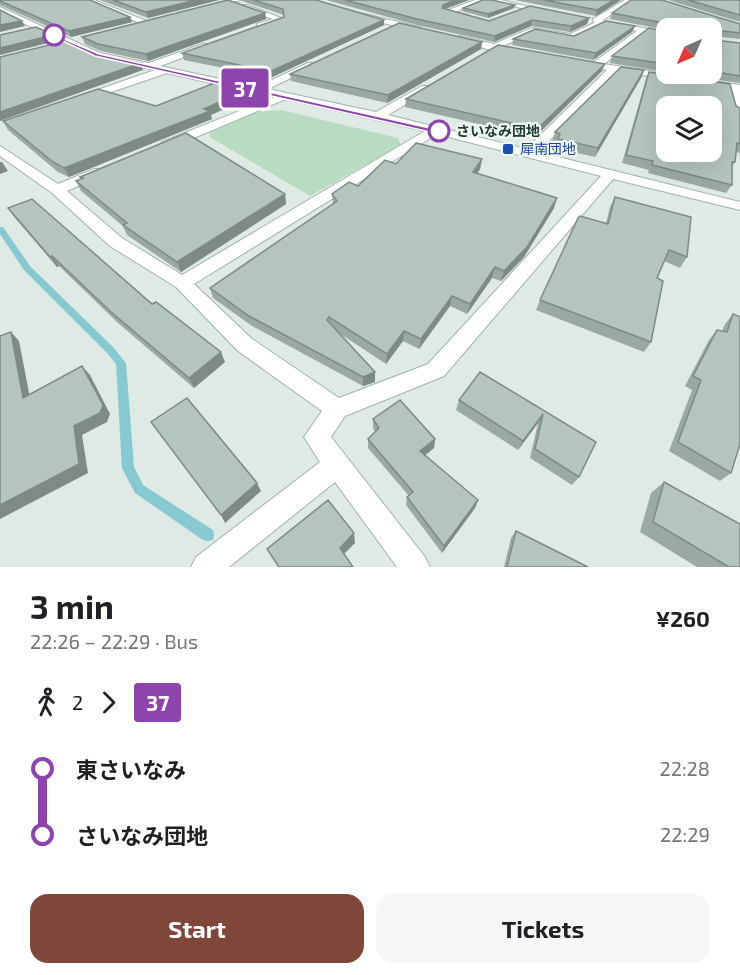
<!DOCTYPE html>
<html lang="en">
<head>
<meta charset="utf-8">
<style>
	:root { --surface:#fff; --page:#f6f6f6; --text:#202124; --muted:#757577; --accent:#7f463a }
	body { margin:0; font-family:"Exo 2","Noto Sans JP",sans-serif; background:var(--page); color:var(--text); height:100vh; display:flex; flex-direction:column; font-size:22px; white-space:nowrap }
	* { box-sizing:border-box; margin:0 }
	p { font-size:20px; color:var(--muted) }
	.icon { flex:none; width:33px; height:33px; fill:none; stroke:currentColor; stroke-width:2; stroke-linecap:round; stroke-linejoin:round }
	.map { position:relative; height:567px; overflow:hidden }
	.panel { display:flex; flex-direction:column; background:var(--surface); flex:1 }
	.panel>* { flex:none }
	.badge { padding:0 12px; border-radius:4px; font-size:21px; line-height:39px }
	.needle { width:39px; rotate:225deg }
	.controls { position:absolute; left:656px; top:18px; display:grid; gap:12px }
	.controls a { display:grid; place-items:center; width:66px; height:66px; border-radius:12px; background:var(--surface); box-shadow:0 6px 24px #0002; font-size:30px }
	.map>.badge { position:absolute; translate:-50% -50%; box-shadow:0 0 0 3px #fff }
	.legs { display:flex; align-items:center; gap:9px; height:66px; padding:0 30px; font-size:20px }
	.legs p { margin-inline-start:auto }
	.overview { display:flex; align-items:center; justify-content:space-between; height:102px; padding:0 30px }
	h1 { font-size:33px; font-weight:700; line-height:45px }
	.button { display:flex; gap:12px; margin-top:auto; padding:12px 30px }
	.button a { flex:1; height:69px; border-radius:18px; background:var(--accent); color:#fff; font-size:24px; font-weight:700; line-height:69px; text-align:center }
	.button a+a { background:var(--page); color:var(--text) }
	ul { padding:0 30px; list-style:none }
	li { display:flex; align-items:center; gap:21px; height:66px; font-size:22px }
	li i { display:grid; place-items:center; width:9px; height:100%; margin:0 8px; background:currentColor }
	li i::after { content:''; width:15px; height:15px; margin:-8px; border:4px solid; border-radius:50%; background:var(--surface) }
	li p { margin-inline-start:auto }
	li:first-child i { background:linear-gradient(#0000 50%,currentColor 0) }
	li:last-child i { background:linear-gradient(currentColor 50%,#0000 0) }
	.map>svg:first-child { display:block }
</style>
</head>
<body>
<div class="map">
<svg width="740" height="567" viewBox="0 0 740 567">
	<rect width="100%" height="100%" fill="#dfeae5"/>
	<polygon fill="#b7dcbf" points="281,110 398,138 401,145 310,196 210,137 209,133 256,112"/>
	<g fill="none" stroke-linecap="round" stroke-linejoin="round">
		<polygon fill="#86c9d1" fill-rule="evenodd" points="0,227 3,227 30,266 113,347 126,363 134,467 143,485 213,530 214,535 213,540 208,541 203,540 135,493 124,472 122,468 116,364 107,353 24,270 0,234"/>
		<defs>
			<g id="minor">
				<polygon points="85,0 94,0 149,22 142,24"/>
				<polygon points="229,0 241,0 208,9 204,7"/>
				<polygon points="475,0 485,0 455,12 468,15 468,19 443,12"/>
				<polygon points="489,0 501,0 553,13 549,15"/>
				<polygon points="625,0 633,0 603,20 605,24 571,40 533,33 503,46 519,50 519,54 516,55 490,50 455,39 459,36 494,44 532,28 570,34 594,23 593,19"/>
				<polygon points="241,5 247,5 284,19 257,28 257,24 273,19 241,9"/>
				<path d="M0 7 100 53 149 63 203 44H209V48L160 66 257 87 308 63H314V67L268 89 376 112 422 86H430V90L388 115 526 149 607 70 576 65V61L594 62 637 31 609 26V22L666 32V36L646 33 604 64 670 74 675 77 674 79 617 72 538 152 740 202V210L613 179 444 376 345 416 331 437 425 557 430 567H397L335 482 229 567H191L196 557 320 462 304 437 322 411 238 351 176 287 110 246 52 193 0 156V146L58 184 94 169H104L106 172 104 175 67 191 122 238 182 275 425 131 286 99 170 148H162L160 145 162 142 274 97 167 73 85 101H77V97L155 70 94 57 0 12ZM437 134 601 176 428 364 339 398 252 339 194 284Z"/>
				<polygon points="360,13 420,27 421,29 417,31 357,17 356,15"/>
				<polygon points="707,80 740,85 740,116 734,113 728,89 703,85 702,83"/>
			</g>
		</defs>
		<use href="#minor" stroke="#a2b2ac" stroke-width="2"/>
		<use href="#minor" fill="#fff" fill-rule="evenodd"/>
	</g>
	<g fill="#9ba9a3">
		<polygon points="0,0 130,17 132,22 71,37 0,5"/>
		<polygon points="100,0 219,0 148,18"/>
		<polygon points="242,0 316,0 384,20 384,25 270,78 259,76 261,83 257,85 240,81 238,74 243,72 184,60 182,53 284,17 284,15 242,1"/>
		<polygon points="326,0 469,0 445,9 489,21 589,18 587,24 570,32 531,26 494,42 417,25"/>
		<polygon points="515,0 621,0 596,16"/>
		<polygon points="668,0 740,0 740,22"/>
		<polygon points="463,8 514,8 488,18 462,11"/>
		<polygon points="265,13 266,19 148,61 101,51 85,44 82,37"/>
		<polygon points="612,13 740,24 740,39 712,36 712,38 714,40 740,43 740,83 678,74 711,74 711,28 666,28 666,30 610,19"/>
		<polygon points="635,26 632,32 593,60 512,45 513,39 574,36"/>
		<polygon points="666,32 666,72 610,63 612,56"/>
		<polygon points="482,42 481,49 387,103 291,81 290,74"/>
		<polygon points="644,70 641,78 595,157 555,148 557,142 552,141 555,132"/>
		<polygon points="602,71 535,137 405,107 406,99"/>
		<polygon points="649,72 740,108 740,153 736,152 735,162 732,167 732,185 726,193 648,173 649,170 622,163 646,79"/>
		<polygon points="254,95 211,115 212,119 69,177 58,172 8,130 3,121"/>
		<polygon points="482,159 480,169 477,173 554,208 524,257 501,281 492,278 467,314 450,306 419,349 403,341 386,364 339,333 375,372 375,382 363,386 252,326 213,298 210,288 333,204 332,194 358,186 396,164"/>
		<polygon points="80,177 285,194 286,204 181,272 127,235 123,226 81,191 76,181 81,179"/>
		<polygon points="615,197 687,257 680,268 664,261 657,278 651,342 644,352 536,310 540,300 606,223 610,207"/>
		<polygon points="8,208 152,304 225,362 194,388 117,322 59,266 57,267 15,218"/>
		<polygon points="733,314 731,473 720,481 669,451 692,390 685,386 709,340 717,330 722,331 725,324"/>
		<polygon points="480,372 596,442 579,477 572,485 530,458 538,423 518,450 456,410 459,400"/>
		<polygon points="373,419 435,439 434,448 425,455 478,500 475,508 442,553 406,505 407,497 409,496 368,448 368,439 375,432 373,428"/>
		<polygon points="664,482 740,567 697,567 640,532 651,493"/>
		<polygon points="516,531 588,567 504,567 511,538"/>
	</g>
	<g fill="#7e8a85">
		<polygon points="197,0 219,0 148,18 146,12"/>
		<polygon points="455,0 469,0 442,10 442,8 443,5"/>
		<polygon points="614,0 621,0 596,16 597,10"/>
		<polygon points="515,5 514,8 488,18 488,14"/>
		<polygon points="265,13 266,19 148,61 146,54"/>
		<polygon points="130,17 132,22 71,37 69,31"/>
		<polygon points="589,18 587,24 570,32 571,26"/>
		<polygon points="384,20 384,25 270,78 269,72"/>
		<polygon points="532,20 531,26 494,42 495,36"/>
		<polygon points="22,21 25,26 0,32 0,25"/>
		<polygon points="635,26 632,32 593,60 596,53"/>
		<polygon points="53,35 56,41 0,55 0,48"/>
		<polygon points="482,42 481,49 387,103 388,95"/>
		<polygon points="141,63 143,70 0,121 0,112"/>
		<polygon points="605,64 602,71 535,137 537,129"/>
		<polygon points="644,70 641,78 595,157 598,148"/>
		<polygon points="260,76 261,83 257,85 256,78"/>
		<polygon points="253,87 254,95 211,115 212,119 69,177 64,168 204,109"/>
		<polygon points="482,159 480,169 472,181 473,172"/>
		<polygon points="0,162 2,162 8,171 0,174"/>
		<polygon points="285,194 286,204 181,272 177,262"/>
		<polygon points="557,198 554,208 524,257 501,281 504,271"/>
		<polygon points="52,256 59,266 57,267 50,257"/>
		<polygon points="495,267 492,278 467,314 470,304"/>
		<polygon points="452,296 450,306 419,349 421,339"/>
		<polygon points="404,331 403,341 386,364 387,354"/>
		<polygon points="11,332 19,341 32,408 23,398"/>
		<polygon points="221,352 225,362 194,388 189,378"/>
		<polygon points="82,366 90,375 110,414 107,422 82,435 88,473 0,519 0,505 74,426"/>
		<polygon points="375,372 375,382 363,386 363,377"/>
		<polygon points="543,414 538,423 518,450 523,441"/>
		<polygon points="435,439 434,448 419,460 420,451"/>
		<polygon points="257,483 261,491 225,523 221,515"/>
		<polygon points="478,500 475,508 442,553 444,546"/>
		<polygon points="354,533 355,543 341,557 340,548"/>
	</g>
	<g fill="#b4c5be" stroke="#7e8a85" stroke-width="1.5" fill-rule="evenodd">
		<polygon points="0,0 90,0 130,17 69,31 0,1"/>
		<polygon points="113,0 197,0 146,12"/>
		<polygon points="228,0 265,13 146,54 98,44 82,37"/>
		<polygon points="253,0 316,0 384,20 269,72 256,69 260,76 256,78 238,74 253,68 182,53 284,17 283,9"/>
		<polygon points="345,0 455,0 443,5 442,8 489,21 530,6 589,18 571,26 532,20 495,36 417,19"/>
		<polygon points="483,0 492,0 515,5 488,14 463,8"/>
		<polygon points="544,0 614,0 597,10"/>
		<polygon points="631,0 662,0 740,24 740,33 714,30 712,38 714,40 740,43 740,76 711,71 711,28 670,28 669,24 612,13"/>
		<polygon points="688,0 740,0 740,15"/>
		<polygon points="0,10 22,21 0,25"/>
		<polygon points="606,21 635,26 596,53 513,39 535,29 574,36"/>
		<polygon points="399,23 482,42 388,95 290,74"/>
		<polygon points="36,27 53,35 0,48 0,35"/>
		<polygon points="649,28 666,32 666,64 612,56"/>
		<polygon points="66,41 91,53 141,63 0,112 0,57"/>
		<polygon points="498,45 605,64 537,129 406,99"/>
		<polygon points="621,67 644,70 598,148 558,139 560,134 555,132"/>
		<path d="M649 72 730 84 736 106 740 108V144L737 143 735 162H732V185L652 165 653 161 626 155ZM666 106H711V152H666Z"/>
		<polygon points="222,80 253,87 204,109 210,111 64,168 53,162 3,121 98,89 156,106"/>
		<polygon points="186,133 285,194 177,262 123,225 127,223 76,181 83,178 80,177"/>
		<polygon points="416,143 482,159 473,172 557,198 527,247 504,271 495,267 470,304 452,296 421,339 404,331 387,354 329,317 327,320 375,372 363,377 249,316 210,288 337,201 332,194 349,182 358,186 385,160 396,164"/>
		<polygon points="615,197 691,217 687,257 669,250 657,278 663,281 651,342 540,300 578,218 580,216 608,224"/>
		<polygon points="32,199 152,304 156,302 221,352 189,378 111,312 52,256 50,257 8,208"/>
		<polygon points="733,314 740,317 740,444 731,473 678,442 701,380 693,376 717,330 727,332"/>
		<polygon points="11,332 23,398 82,366 103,405 100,413 74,426 79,464 0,505 0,336"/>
		<polygon points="480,372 596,442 579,477 535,449 543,414 523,441 459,400"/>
		<polygon points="187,398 257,483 221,515 151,422"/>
		<polygon points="400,400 435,439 420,451 478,500 444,546 407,497 413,492 368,439 379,428 373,419"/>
		<polygon points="664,482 740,524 740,567 729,567 653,522"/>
		<polygon points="328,500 354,533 340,548 353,567 279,567 267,549"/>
		<polygon points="516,531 588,567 507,567"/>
	</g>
	<polygon fill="#8e44ad" stroke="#fff" stroke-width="1.5" points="52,34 99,54 443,131 439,134 95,56 52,36"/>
	<g fill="#fff" stroke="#8e44ad" stroke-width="3">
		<circle cx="54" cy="35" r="10"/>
		<circle cx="439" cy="131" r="10"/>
	</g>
	<rect fill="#1a4fb4" stroke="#eff7f3" stroke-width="2" x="502" y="143" width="12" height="12" rx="3"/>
	<g text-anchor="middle" stroke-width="4.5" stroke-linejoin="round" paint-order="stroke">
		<g font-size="14" font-weight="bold" fill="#203b32" stroke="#eff7f3" text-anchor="start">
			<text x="456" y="136">さいなみ団地</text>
		</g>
		<g font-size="14" fill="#164399" stroke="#eff7f3" text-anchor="start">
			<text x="520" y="154">犀南団地</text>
		</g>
	</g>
</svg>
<div class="controls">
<a><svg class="needle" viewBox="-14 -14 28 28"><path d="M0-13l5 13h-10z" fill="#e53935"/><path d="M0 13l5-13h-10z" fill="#757577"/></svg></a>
<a><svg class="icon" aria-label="layers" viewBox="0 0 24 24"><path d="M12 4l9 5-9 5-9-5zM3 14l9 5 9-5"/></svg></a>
</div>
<b class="badge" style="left:245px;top:88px;background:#8e44ad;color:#fff">37</b>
</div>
<section class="panel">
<div class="overview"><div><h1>3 min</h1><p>22:26 – 22:29 · Bus</p></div><b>¥260</b></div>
<div class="legs"><svg class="icon" aria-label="walk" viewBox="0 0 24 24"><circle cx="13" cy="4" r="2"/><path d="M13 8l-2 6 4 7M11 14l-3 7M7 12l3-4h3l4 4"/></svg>2<svg class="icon" aria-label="forward" viewBox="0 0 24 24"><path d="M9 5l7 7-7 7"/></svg><b class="badge" style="background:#8e44ad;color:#fff">37</b></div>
<ul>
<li><i style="color:#8e44ad"></i><b>東さいなみ</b><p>22:28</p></li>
<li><i style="color:#8e44ad"></i><b>さいなみ団地</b><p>22:29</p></li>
</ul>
<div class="button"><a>Start</a><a>Tickets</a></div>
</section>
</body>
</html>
